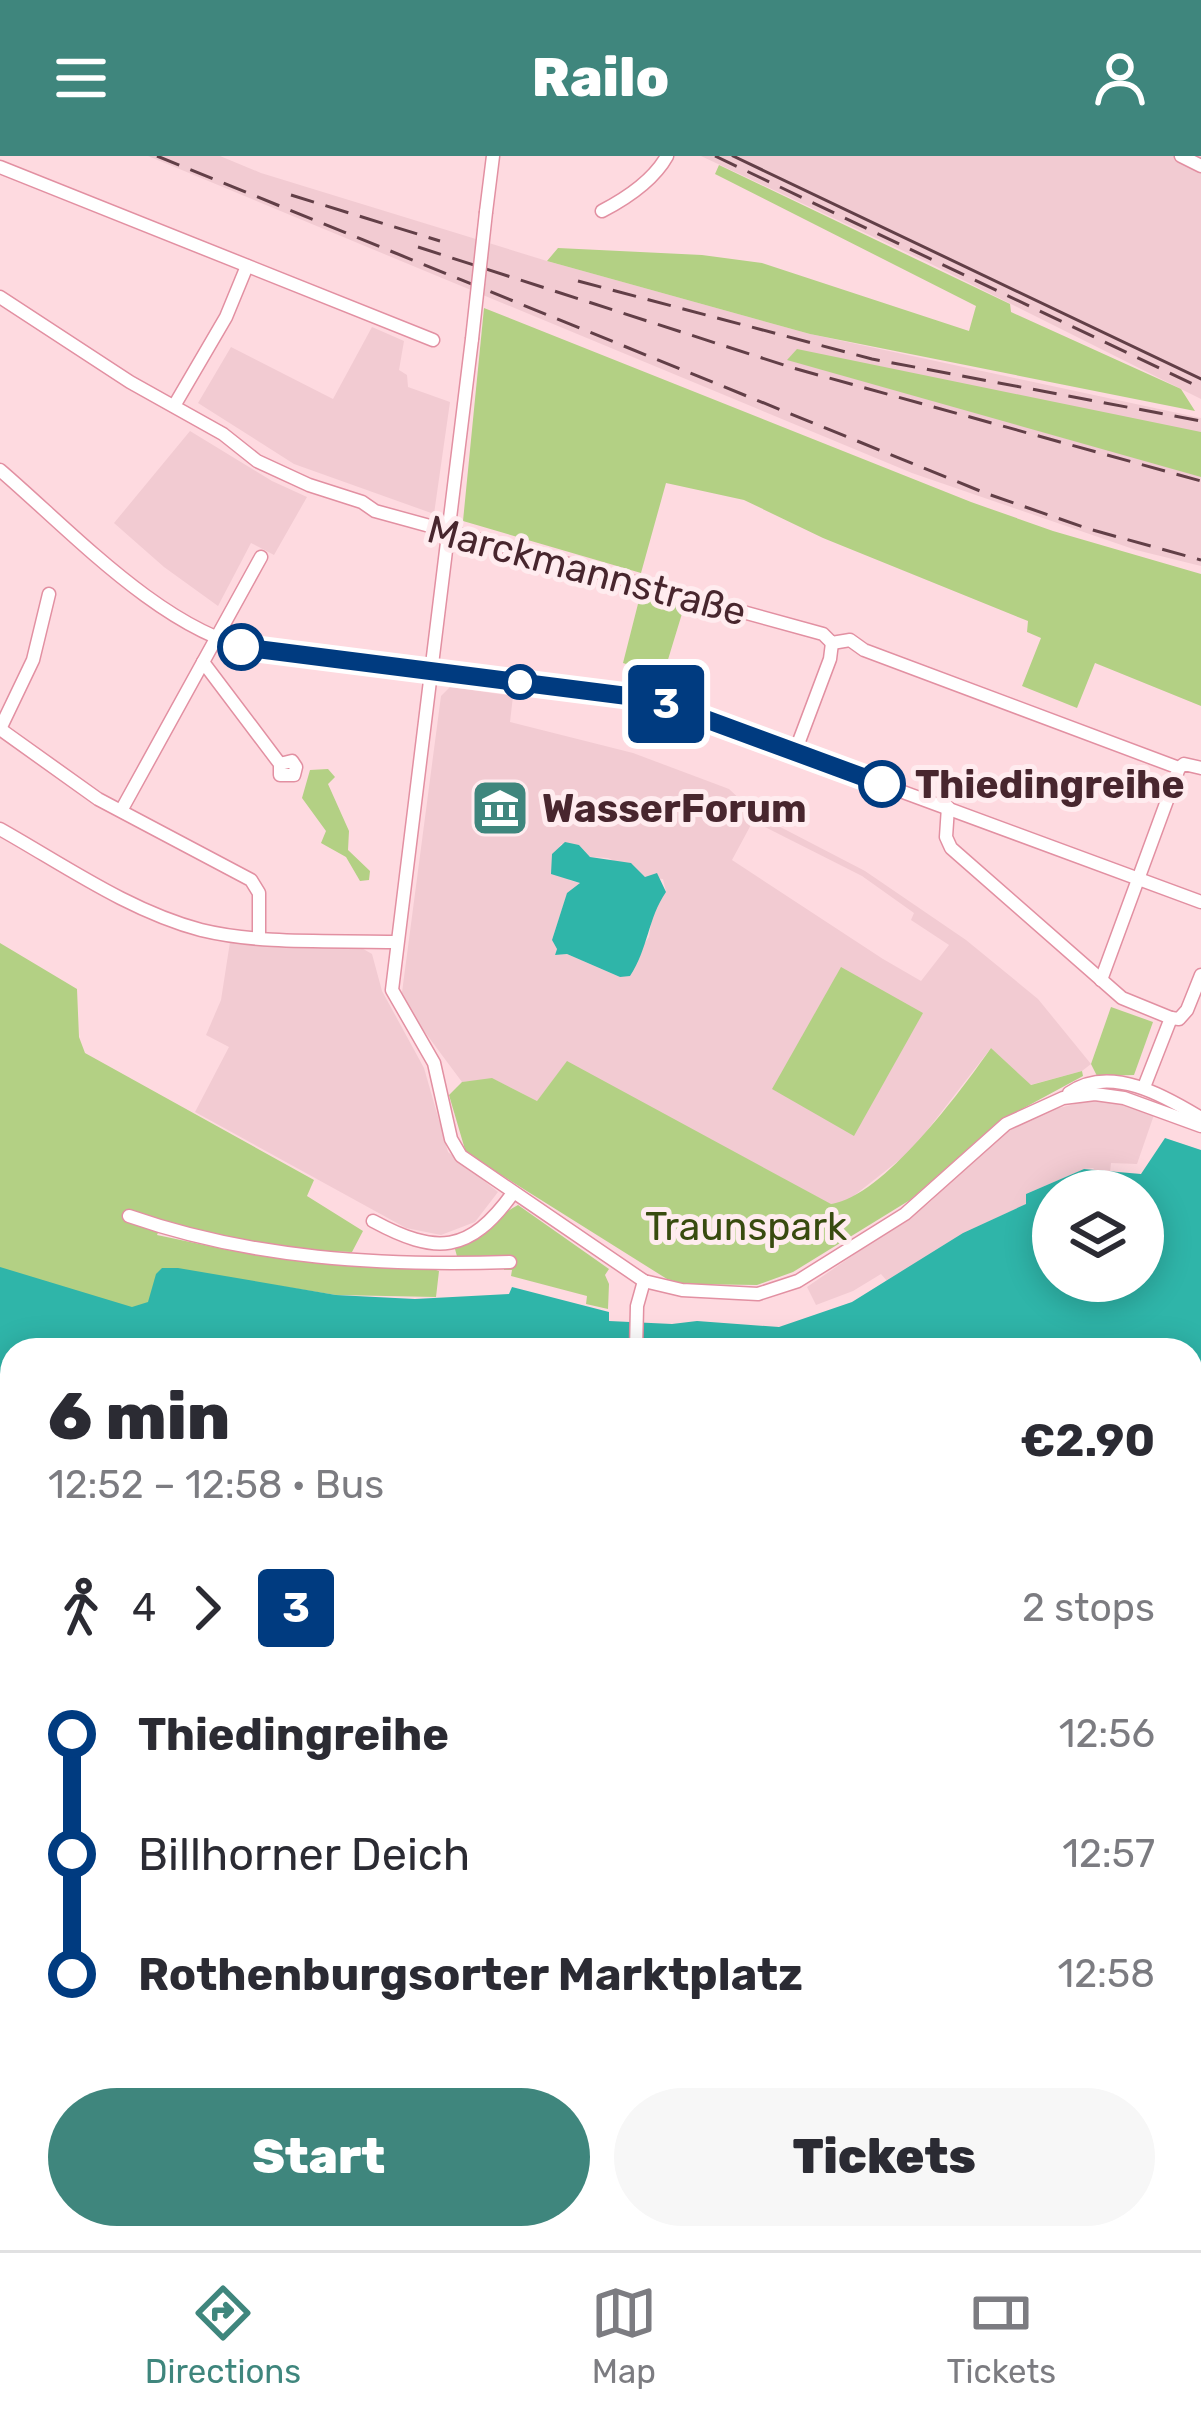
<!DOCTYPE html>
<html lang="en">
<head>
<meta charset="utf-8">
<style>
	:root { --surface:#fff; --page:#f7f7f7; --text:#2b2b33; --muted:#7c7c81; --line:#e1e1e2; --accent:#3f867d }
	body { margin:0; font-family:Rubik,sans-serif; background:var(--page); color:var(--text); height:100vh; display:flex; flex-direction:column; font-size:45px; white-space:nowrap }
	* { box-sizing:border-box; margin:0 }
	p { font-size:39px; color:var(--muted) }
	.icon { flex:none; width:66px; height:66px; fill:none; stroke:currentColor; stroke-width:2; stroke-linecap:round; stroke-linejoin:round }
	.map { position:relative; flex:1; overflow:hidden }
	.side { position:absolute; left:0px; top:1182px; width:1203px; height:912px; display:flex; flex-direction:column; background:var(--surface); border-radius:36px 36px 0 0; box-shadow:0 6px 30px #0003 }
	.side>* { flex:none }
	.badge { padding:0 24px; border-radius:9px; font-size:42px; line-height:78px }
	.tools { position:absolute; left:1032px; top:1014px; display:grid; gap:24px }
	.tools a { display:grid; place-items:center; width:132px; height:132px; border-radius:50%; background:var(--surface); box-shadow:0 6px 30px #0003; font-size:60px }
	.map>.badge { position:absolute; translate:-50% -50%; box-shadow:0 0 0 6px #fff }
	.legs { display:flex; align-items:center; gap:18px; height:132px; padding:0 48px; font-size:39px }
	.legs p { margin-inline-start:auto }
	.head { display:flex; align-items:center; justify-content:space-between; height:204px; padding:0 48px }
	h1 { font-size:66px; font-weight:800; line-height:90px }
	.cta { display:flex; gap:24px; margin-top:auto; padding:24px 48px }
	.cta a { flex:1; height:138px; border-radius:72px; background:var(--accent); color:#fff; font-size:48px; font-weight:800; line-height:138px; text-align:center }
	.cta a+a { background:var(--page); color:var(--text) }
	ul { padding:0 48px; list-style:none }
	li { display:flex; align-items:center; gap:42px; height:120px; font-size:45px }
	li i { display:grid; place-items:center; width:18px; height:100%; margin:0 15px; background:currentColor }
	li i::after { content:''; width:30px; height:30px; margin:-15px; border:9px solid; border-radius:50%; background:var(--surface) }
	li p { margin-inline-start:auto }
	li:first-child i { background:linear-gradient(#0000 50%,currentColor 0) }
	li:last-child i { background:linear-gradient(currentColor 50%,#0000 0) }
	header { display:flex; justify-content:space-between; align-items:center; height:156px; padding:0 48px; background:var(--accent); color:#fff; font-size:54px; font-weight:800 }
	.dock { display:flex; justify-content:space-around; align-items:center; height:168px; border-top:3px solid var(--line); background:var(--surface); font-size:33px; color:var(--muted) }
	.dock a { display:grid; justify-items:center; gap:6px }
	.dock .active { color:var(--accent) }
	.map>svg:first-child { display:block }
</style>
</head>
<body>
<header><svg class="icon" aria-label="menu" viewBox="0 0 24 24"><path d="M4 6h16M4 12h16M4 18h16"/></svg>Railo<svg class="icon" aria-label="person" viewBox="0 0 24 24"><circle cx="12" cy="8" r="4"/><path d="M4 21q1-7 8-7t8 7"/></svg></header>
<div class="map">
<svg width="1201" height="2094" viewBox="0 0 1201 2094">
	<rect width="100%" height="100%" fill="#fedae0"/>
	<g fill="#f2cbd2" fill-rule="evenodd">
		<polygon points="148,0 220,0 261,17 547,105 810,178 1201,262 1201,410 1136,394 912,317"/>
		<polygon points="701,0 1201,0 1201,243 927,106"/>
		<polygon points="372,171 404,185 399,214 407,219 408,231 450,246 434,358 294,308 198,247 231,191 333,243"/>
		<polygon points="190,275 272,325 307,341 274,399 251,387 218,450 164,411 114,367"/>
		<path d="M450 531 513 540 510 566 633 597 729 633 757 659 865 715 966 784 1038 843 1091 908 1082 915 1030 929 991 892 912 994 846 1046 830 1048 567 906 537 945 493 923 462 926 401 844 441 540ZM753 665 862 720 914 757 911 764 949 789 921 825 883 803 732 704ZM561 688 579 689 590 701 608 702 645 721 663 723 666 736 653 754 649 781 620 821 567 798 555 799 557 793 552 784 567 738 580 727 569 724 557 696Z"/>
		<polygon points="230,786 358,790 372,798 382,835 424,912 448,996 498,1036 475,1066 441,1079 406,1072 195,956 229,891 206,879 221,844"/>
		<polygon points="1095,943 1155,956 1137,1008 1111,1007 1110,1017 1102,1021 1093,1012 1084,1013 1026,1038 1027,1048 963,1077 887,1125 881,1118 853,1135 816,1149 807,1131 929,1047 995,983 1043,956"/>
		<polygon points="0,1917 12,1924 12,2075 0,2068"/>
		<polygon points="25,2082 299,2082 321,2094 47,2094"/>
		<polygon points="558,2082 842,2082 856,2094 557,2094"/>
	</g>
	<g fill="#b3d084">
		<polygon points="719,9 1010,148 1011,156 1181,233 1195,255 810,178 547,105 558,92 702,99 762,107 969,175 976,150 715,18"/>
		<polygon points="484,152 971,346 1053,375 1201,418 1201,550 1095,507 1077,552 1022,530 1041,482 1027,476 1028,465 823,382 744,344 666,327 641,417 463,365"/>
		<polygon points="797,193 1201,276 1201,321 787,204"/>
		<polygon points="640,440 684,451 663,520 638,516 638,512 623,507"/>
		<polygon points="328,613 335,621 328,628 349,675 348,694 370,715 369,724 360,725 346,701 321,687 326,675 302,642 310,614"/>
		<polygon points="0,787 77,833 79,881 85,897 314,1024 307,1040 363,1075 352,1096 275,1093 161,1070 157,1079 228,1094 343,1108 430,1112 439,1115 436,1141 336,1139 167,1112 151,1158 0,1117"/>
		<polygon points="841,811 923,857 854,980 772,933"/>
		<polygon points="1111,851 1153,866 1134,919 1097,920 1091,908"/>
		<path d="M991 892 1031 929 1082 915 1083 920 1000 965 910 1044 793 1116 757 1129 685 1128 667 1123 466 997 449 939 462 926 492 922 537 945 567 905 831 1048C883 1041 961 935 991 892Z"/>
		<path d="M518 1049 609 1113 605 1119 609 1128 608 1153 586 1148 587 1140 511 1120 512 1114H504V1110L458 1104 455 1093C488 1081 494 1061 518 1049Z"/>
	</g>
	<g fill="#2fb5a9" fill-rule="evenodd">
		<path d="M565 686 579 689 590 701 631 707 645 721 657 717 666 736C648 762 648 793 630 820L620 821 567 798 555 799 557 793 552 784 567 737 580 727 551 718 552 698Z"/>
		<path d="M1165 982 1201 994V1376L1191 1375V1194H12V1524L0 1518V1111L132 1151 148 1146 156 1118 162 1112H178L336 1139 415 1143 509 1138 512 1131 609 1156V1165L672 1168 697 1165 779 1171 852 1146 963 1077 1026 1048V1038L1084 1013 1141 1018ZM1053 1035H1143V1125H1053Z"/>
		<polygon points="0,1637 12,1644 12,1898 0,1891"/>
		<polygon points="1191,1963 1201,1973 1201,2094 856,2094 842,2082 1191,2082"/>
		<polygon points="341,2082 514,2082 524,2094 360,2094"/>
	</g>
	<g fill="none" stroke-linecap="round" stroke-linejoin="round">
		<defs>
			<g id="minor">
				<polyline points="1181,0 1201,10"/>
				<polyline points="0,11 433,184"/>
				<path d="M602 55C627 42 653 25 667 0"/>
				<polyline points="486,56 493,0"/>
				<polyline points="0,141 130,226 223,278 257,305 309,329 362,346 375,355 823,478 832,487 850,484 864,494 1179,612 1184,608 1201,612"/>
				<polyline points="472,183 392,834 434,907 451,983 461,1000 644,1125 682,1134 758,1138 798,1125 905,1058 1006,968 1063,942 1095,938 1124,942 1201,970"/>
				<polyline points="174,250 226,161 247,110"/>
				<path d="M0 314C70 374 163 475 253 493L651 543 1201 746"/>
				<polyline points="203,506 280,608 280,619 294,619 296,611 292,605 280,608"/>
				<polyline points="0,573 98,643 251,724 259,737 259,782"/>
				<polyline points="0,573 33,504 49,438"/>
				<polyline points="795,596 830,503 832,487"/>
				<polyline points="948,651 946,681 951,692 1122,842 1171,862"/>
				<polyline points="122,653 261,401"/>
				<path d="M0 673C64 709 129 755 201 774 263 789 333 784 397 786"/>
				<polyline points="1101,824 1179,612"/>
				<polyline points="1171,862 1179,863 1187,854 1201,819"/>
				<polyline points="1144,931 1171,862"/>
				<path d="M1069 937C1110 908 1165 940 1201 962"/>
				<path d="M129 1060C252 1103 381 1110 510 1106"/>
				<path d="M373 1065C436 1099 469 1098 513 1037"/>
				<polyline points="636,1194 637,1150 644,1125"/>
				<polyline points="1191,1420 1201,1421"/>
				<polyline points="0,1619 12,1626"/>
				<polyline points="0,1930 12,1937"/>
				<polyline points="278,2082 300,2094"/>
				<polyline points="573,2094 574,2082"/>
			</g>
		</defs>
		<use href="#minor" stroke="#e290a2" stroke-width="15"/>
		<use href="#minor" stroke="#fff" stroke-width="12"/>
		<polyline stroke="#623f47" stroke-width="3" points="733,0 1201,223"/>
		<g stroke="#623f47" stroke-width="3" stroke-dasharray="24 12" stroke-linecap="butt">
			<polyline points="157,0 985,337 1089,373 1201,404"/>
			<polyline points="715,0 1201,232"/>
			<polyline points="291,39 440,85"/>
			<polyline points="418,91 793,212 1201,325"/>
			<polyline points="578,125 872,203 1201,265"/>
		</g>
		<defs>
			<polyline id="minor-bridge" points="472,183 486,56"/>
		</defs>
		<use href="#minor-bridge" stroke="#e290a2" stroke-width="15" stroke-linecap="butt"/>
		<use href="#minor-bridge" stroke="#fff" stroke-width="12"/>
	</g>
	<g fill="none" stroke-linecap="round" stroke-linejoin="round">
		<defs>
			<polyline id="line-1" points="241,491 651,543 882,628"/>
		</defs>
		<use href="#line-1" stroke="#fff" stroke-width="27"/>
		<use href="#line-1" stroke="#003b80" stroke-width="18"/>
	</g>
	<defs>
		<symbol id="museum-square" viewBox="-11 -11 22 22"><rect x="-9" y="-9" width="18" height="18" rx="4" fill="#3f867d" stroke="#ffecef"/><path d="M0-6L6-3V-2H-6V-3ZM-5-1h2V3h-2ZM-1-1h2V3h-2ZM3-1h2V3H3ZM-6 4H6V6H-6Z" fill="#fff"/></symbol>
	</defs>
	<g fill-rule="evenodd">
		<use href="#museum-square" x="467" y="619" width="66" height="66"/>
	</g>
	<g fill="#fff" stroke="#003b80" stroke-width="6">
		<circle cx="241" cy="491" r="21"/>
		<circle cx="520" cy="526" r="15"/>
		<circle cx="882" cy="628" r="21"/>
	</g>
	<g text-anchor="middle" stroke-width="10" stroke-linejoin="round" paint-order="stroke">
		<g font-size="39" fill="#48262e" stroke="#ffecef">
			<text transform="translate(587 414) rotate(15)" y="14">Marckmannstraße</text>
		</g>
		<g font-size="39" font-weight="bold" fill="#48262e" stroke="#ffecef" text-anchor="start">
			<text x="915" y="642">Thiedingreihe</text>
		</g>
		<g font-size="39" font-weight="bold" fill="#48262e" stroke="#ffecef" text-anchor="start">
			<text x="542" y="666">WasserForum</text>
		</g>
		<g font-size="39" fill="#384b0f" stroke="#ffecef">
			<text x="746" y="1084">Traunspark</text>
		</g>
	</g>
</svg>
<div class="tools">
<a><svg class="icon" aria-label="layers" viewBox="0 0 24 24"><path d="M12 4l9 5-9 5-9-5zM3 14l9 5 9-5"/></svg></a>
</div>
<b class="badge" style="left:666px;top:548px;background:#003b80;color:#fff">3</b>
<section class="side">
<div class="head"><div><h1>6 min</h1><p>12:52 – 12:58 · Bus</p></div><b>€2.90</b></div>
<div class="legs"><svg class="icon" aria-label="walk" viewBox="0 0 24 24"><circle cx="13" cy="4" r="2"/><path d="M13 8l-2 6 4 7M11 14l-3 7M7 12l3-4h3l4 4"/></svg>4<svg class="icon" aria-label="forward" viewBox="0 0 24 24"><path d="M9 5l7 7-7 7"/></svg><b class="badge" style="background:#003b80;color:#fff">3</b><p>2 stops</p></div>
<ul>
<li><i style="color:#003b80"></i><b>Thiedingreihe</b><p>12:56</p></li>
<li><i style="color:#003b80"></i><span>Billhorner Deich</span><p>12:57</p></li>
<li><i style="color:#003b80"></i><b>Rothenburgsorter Marktplatz</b><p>12:58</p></li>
</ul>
<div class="cta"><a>Start</a><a>Tickets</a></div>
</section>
</div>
<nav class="dock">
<a class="active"><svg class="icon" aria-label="directions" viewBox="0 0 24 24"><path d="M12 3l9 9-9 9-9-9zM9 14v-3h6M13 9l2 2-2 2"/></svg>Directions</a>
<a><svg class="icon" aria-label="map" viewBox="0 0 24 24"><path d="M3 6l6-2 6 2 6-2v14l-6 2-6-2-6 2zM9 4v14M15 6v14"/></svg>Map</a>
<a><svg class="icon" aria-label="tickets" viewBox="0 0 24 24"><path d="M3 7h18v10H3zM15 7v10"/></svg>Tickets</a>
</nav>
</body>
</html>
